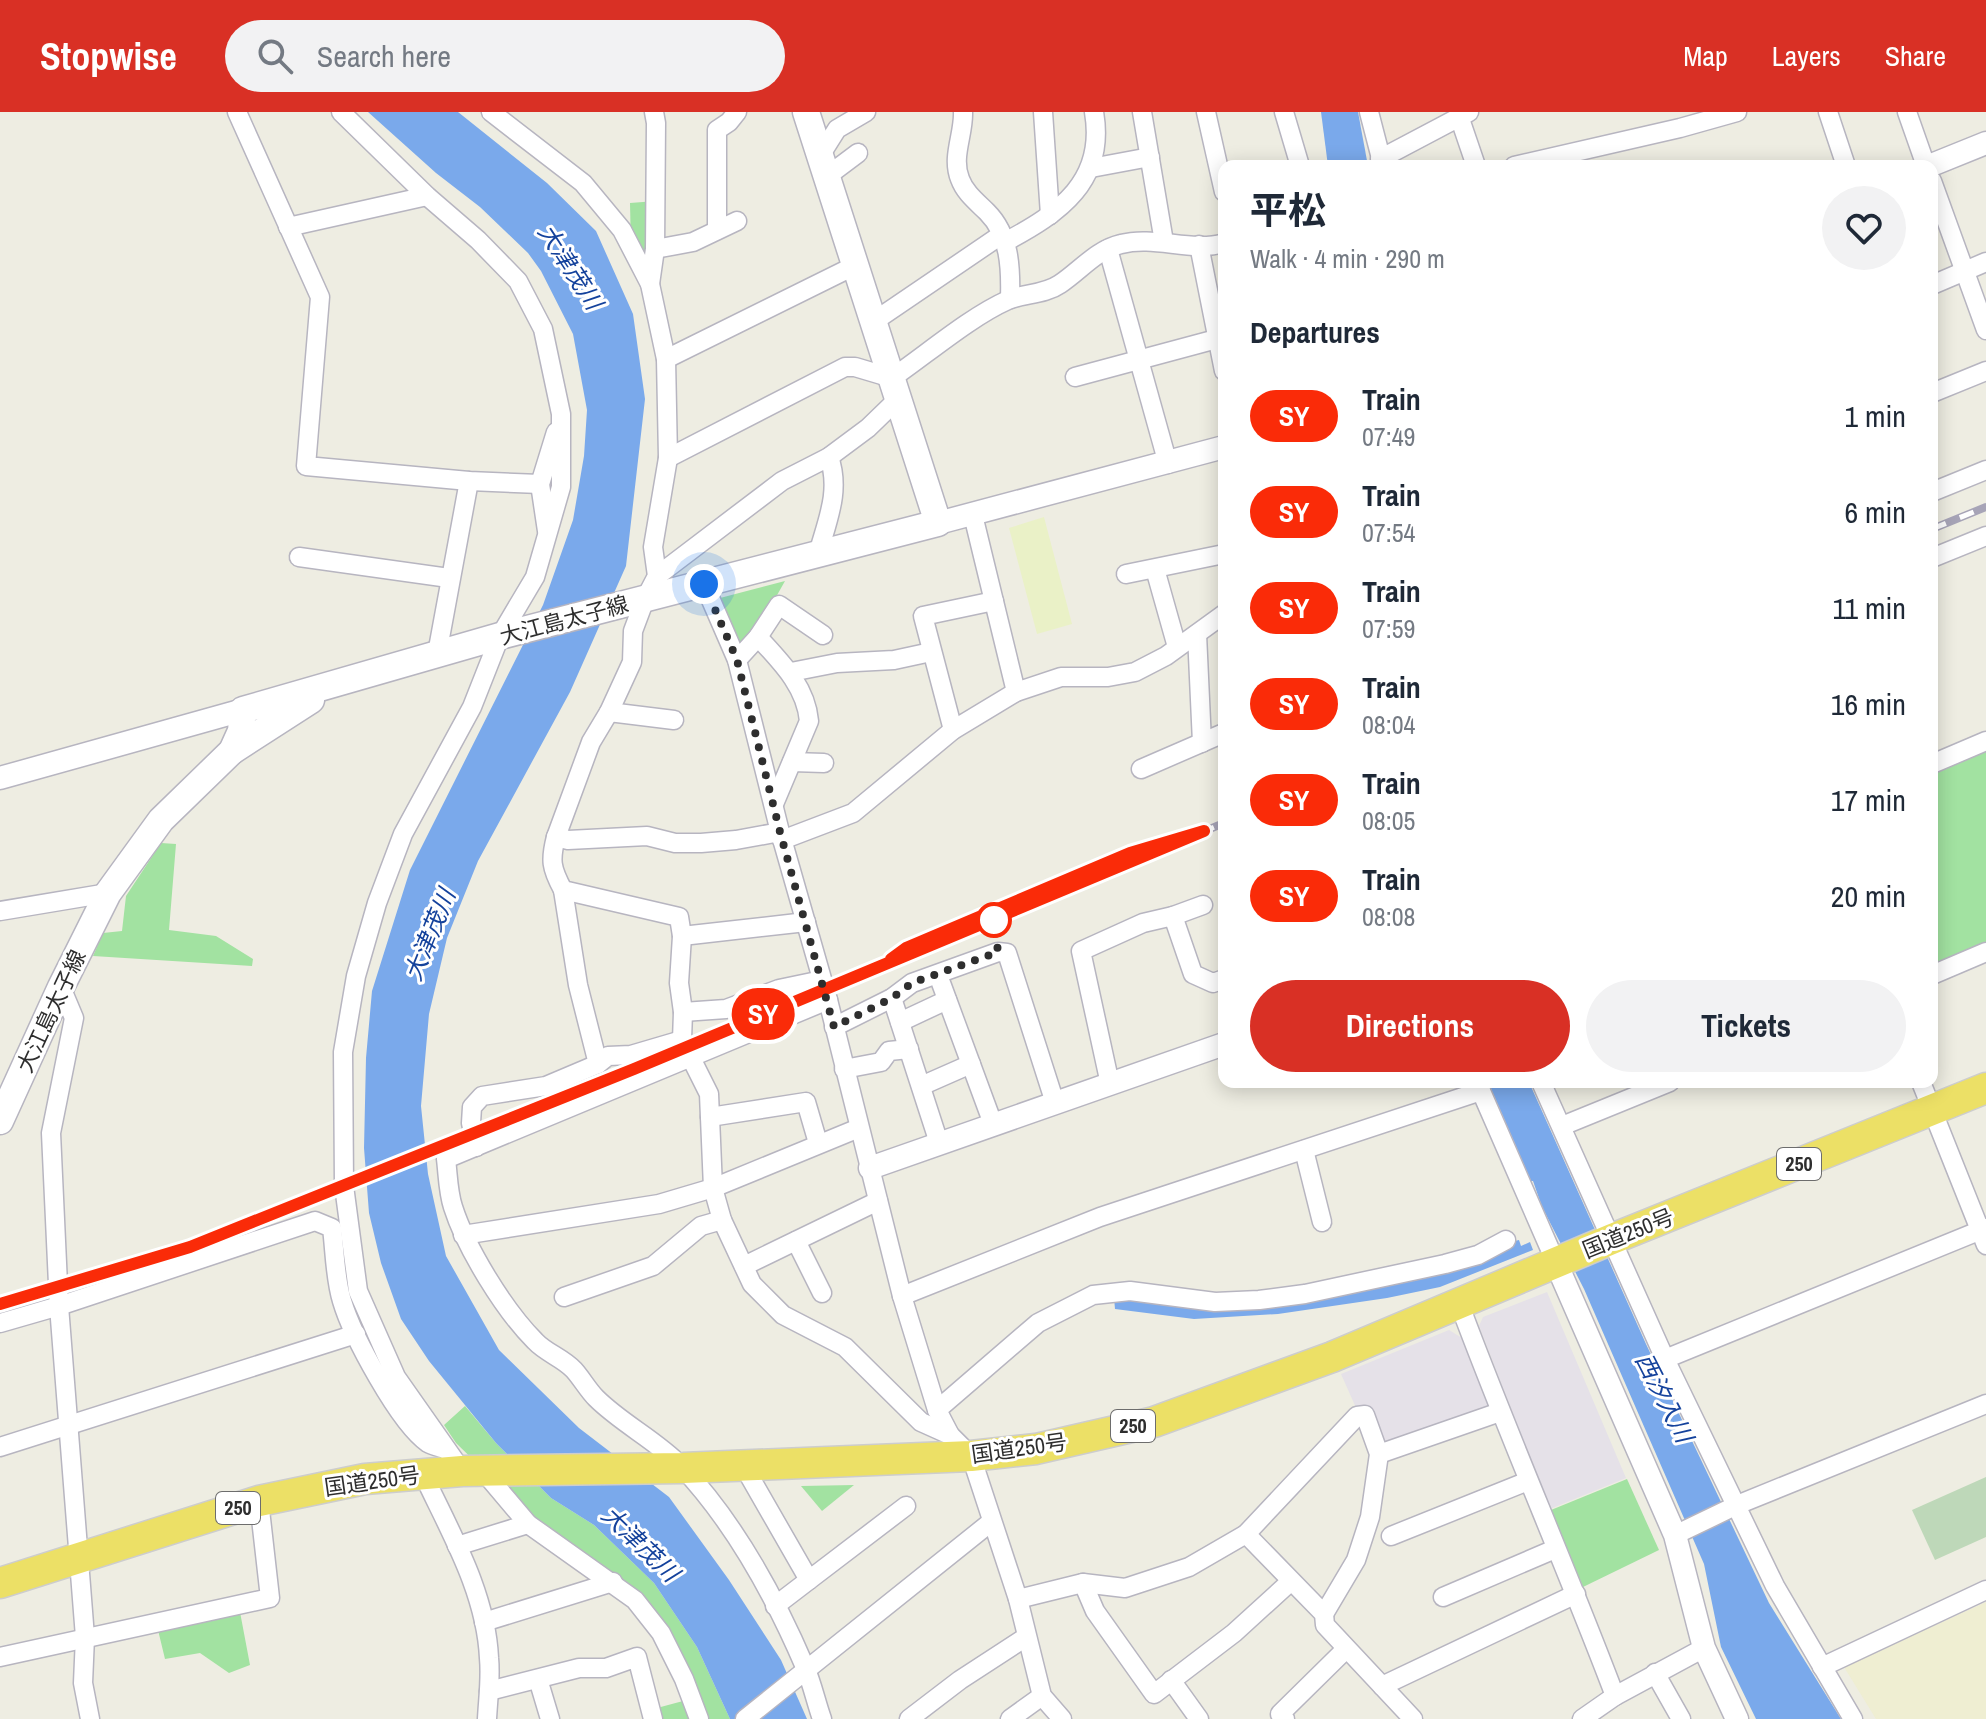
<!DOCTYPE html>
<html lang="en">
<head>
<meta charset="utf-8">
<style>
	:root { --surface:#fff; --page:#f2f2f3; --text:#1f2937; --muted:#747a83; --accent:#d93025 }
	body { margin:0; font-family:"Archivo Narrow","Noto Sans JP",sans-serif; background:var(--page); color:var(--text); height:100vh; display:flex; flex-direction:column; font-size:30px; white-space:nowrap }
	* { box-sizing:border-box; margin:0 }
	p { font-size:26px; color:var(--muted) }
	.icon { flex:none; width:44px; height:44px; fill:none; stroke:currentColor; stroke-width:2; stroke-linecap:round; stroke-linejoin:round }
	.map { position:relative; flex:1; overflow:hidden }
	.details { position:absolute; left:1218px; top:48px; width:720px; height:928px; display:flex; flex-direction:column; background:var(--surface); border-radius:16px; box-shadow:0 4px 20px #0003 }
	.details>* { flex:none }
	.badge { padding:0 16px; border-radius:26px; font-size:28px; line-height:52px }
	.you { position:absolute; width:40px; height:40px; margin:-20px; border:6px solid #fff; border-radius:50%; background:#1a73e8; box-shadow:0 0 0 12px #1a73e833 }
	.map>.badge { position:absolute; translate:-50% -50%; box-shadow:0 0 0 4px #fff }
	h2 { padding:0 32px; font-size:30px; line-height:72px }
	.round { display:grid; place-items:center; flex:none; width:84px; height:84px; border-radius:42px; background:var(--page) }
	.headline { display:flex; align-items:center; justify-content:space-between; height:136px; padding:0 32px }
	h1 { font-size:38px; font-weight:700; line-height:60px }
	.primary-button { display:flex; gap:16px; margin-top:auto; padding:16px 32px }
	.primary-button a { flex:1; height:92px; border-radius:48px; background:var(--accent); color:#fff; font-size:32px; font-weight:700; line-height:92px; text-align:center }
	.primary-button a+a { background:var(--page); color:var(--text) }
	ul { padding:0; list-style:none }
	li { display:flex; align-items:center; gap:24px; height:96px; padding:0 32px }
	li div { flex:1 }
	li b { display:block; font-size:30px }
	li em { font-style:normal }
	li .badge { min-width:88px; font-weight:700; text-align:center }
	header { display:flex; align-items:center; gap:48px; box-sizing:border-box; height:112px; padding:0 40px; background:var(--accent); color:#fff }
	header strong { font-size:38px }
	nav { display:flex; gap:44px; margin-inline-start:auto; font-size:28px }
	.search { width:560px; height:72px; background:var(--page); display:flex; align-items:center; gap:20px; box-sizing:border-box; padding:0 28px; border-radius:44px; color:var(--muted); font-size:30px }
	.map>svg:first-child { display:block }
</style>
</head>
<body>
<header>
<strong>Stopwise</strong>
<div class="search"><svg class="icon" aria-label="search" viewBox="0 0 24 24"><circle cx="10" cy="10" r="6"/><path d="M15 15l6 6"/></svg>Search here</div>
<nav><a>Map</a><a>Layers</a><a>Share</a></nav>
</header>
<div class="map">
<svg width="1986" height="1607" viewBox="0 0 1986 1607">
	<rect width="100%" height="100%" fill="#eeede2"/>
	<g fill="#e5e1e8">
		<polygon points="1547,1180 1626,1366 1550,1397 1479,1214 1483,1205"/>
		<polygon points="1449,1218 1462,1226 1492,1298 1386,1338 1357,1298 1341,1262"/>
	</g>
	<polygon fill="#efeed2" points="1986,1490 1986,1607 1876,1607 1844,1555"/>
	<g fill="#a2e2a1">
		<polygon points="656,89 650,172 631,136 630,91"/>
		<polygon points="785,469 776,485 778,489 742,535 720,486"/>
		<polygon points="1986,638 1986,832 1932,854 1932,661"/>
		<polygon points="161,731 176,732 169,818 216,824 253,847 252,854 93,844 103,821 122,819 126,784"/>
		<polygon points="465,1294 496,1331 551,1386 594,1413 654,1471 697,1535 730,1607 708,1607 626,1472 535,1408 456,1331 444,1313"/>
		<polygon points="1627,1367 1659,1438 1583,1475 1551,1398"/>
		<polygon points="854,1373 822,1399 801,1374"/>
		<polygon points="240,1500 250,1553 229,1561 200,1541 165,1547 158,1518"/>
		<polygon points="683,1589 691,1607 661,1607 657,1596"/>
	</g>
	<polygon fill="#eaf1c7" points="1044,405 1072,512 1037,522 1009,416"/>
	<polygon fill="#bed8b9" points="1986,1365 1986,1425 1935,1448 1912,1398"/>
	<g fill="#7aa9eb">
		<polygon points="368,0 458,0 547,71 596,119 633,202 645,287 626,454 570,580 478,749 447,826 429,902 421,994 428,1062 446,1144 499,1238 579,1316 669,1385 729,1468 781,1548 807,1607 730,1607 697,1535 654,1471 594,1413 551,1386 496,1331 429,1249 401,1207 381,1151 369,1101 364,1036 366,946 372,879 410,758 543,493 573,408 584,344 587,298 573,222 541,159 528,141 480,95 436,61"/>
		<polygon points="1321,0 1358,0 1368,54 1328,54"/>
		<polygon points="1488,970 1529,970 1646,1232 1769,1491 1841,1607 1756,1607 1721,1535 1704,1452 1584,1177 1542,1095 1533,1069 1531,1069"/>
		<polygon points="1519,1128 1521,1134 1530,1130 1533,1138 1440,1175 1387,1186 1278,1202 1194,1207 1115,1197 1114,1186 1231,1195"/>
	</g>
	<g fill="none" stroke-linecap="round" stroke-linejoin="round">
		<defs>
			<g id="minor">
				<polyline points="237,0 320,185 306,354 469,369 540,372"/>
				<polyline points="341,0 427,84 478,128 518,169 543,217 561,302 561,375 535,465 500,524 472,595 403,722 377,791 356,864 343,940 344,1074 358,1179 396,1265 462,1359"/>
				<path d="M491 0 583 71 622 118 650 172 666 247 668 346 653 435 657 464 645 487 633 519 632 550 609 600 591 630 556 725C550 748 551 756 563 778L679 805 682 824 679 871 683 900 682 928 709 982 713 1076 722 1108 752 1172 783 1203 845 1235 921 1310 950 1323"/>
				<path d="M963 0C964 22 951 45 960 67 965 81 977 90 987 100 1010 123 1011 156 1010 187"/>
				<polyline points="1043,0 1050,103"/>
				<polyline points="1142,0 1164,130"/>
				<polyline points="1206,0 1224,80"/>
				<polyline points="1284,0 1300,54"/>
				<polyline points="1369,0 1383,54"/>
				<polyline points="1828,0 1846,54"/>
				<polyline points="1907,0 1926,54"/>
				<polyline points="1459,4 1476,54"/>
				<polyline points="820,44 837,17 866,0"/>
				<polyline points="1380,47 1469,0"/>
				<polyline points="1514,54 1680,16 1737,0"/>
				<polyline points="1091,56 1150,45"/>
				<polyline points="826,65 858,41"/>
				<polyline points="1932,69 1986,218"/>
				<polyline points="288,115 427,84"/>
				<polyline points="717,118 717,18 729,10 737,0"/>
				<path d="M1005 130C1060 101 1106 69 1094 0"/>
				<polyline points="1199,133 1224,259"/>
				<polyline points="655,137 693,130 737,109"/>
				<polyline points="1108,137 1168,352"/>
				<polyline points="650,172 655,137 656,11 654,0"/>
				<polyline points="1932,173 1986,150"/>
				<polyline points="873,210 1001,123"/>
				<polyline points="666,247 854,154"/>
				<polyline points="1075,265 1224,225"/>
				<polyline points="1932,281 1986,259"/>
				<path d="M668 346 845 255H855L892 266C927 242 970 205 1008 188 1025 181 1044 183 1060 172 1081 158 1096 138 1121 132 1155 123 1191 141 1224 131"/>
				<polyline points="1932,380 1986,358"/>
				<polyline points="973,403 1016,580"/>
				<polyline points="547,419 540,372 556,320"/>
				<path d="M818 442C827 409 841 379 829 345"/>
				<polyline points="299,445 449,466"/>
				<polyline points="1932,446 1986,424"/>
				<polyline points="1155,457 1177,535"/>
				<polyline points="1126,462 1224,442"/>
				<polyline points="657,464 782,369 829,345 868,316 899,286"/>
				<polyline points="704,472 737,548 780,720 828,888 902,1184 937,1298 950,1323 971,1344 1018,1487 1042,1584 1062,1607"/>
				<polyline points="1197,522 1202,631"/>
				<path d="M758 525C780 549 806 574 809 609L774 692"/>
				<polyline points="437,542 469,369"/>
				<polyline points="737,548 758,525 779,493 823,523"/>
				<polyline points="791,560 837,551 894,548 931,540"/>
				<polyline points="609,600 674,608"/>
				<polyline points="953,618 923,504 994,489"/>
				<polyline points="792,650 824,651"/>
				<polyline points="1932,652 1986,629"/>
				<polyline points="1141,657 1224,621"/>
				<polyline points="556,725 568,728 647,724 675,731 701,731 736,728 780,720"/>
				<polyline points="782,728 853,701 953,618 1016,580 1061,565 1108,565 1135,560 1166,544 1224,502"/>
				<polyline points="563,778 578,873 598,952"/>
				<polyline points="0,799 108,781"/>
				<polyline points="1173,804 1193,862 1213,871 1224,867"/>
				<polyline points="682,824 806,810"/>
				<polyline points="1932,863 1986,840"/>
				<polyline points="941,871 993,1012"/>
				<polyline points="61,875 74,906 51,1021 59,1194 85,1525 83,1571 90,1607"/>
				<polyline points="892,886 939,1031"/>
				<polyline points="683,900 726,897 779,877 822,868"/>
				<polyline points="900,910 947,888"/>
				<polyline points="834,915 892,886 912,871 998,840 1007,841 1055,991"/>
				<polyline points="844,957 881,950 889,939 909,937"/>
				<polyline points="1477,970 1556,1151"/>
				<polyline points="1541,970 1665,1247 1775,1474 1853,1607"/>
				<polyline points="1921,970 1986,1133"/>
				<polyline points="1110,972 1081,839 1143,811 1173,804 1203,793"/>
				<polyline points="921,974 971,952"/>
				<polyline points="710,1005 806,990 818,1031"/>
				<polyline points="1562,1014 1670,970"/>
				<polyline points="476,1035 471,1011 472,995 482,984 546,974 598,952 608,944 631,943 682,928"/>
				<polyline points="1304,1038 1322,1110"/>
				<polyline points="463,1123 659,1092 713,1076 859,1016"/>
				<polyline points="796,1129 822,1181"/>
				<polyline points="744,1154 878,1089"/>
				<polyline points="902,1184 1100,1105 1481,979"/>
				<polyline points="564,1185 653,1154 701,1114 722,1108"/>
				<path d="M1459 1191C1508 1323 1565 1452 1615 1584"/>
				<path d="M0 1211 59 1194 315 1109 332 1116C335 1140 335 1167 342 1189 352 1223 399 1311 428 1331 433 1334 440 1335 445 1337"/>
				<polyline points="1665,1247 1986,1116"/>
				<polyline points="937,1298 1038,1211 1093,1183 1130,1179 1215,1190 1259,1188 1305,1182 1445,1152 1478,1143 1506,1128"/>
				<polyline points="0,1335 356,1222"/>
				<polyline points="1379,1342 1500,1300"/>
				<polyline points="743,1353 809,1468 906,1394"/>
				<polyline points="484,1360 528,1412 635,1488 661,1521 684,1567 699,1607"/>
				<path d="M423 1362C450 1420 486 1480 489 1546 491 1566 488 1587 487 1607"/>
				<polyline points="1246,1422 1324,1502 1325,1513 1413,1607"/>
				<polyline points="1675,1423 1737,1393 1986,1292"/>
				<polyline points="1391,1424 1528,1369"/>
				<polyline points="457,1434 528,1412"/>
				<polyline points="1083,1471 1095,1499 1154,1582 1234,1521 1290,1470"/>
				<polyline points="1443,1485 1555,1437"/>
				<polyline points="1018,1487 1083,1471 1125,1476 1189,1455 1246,1422 1357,1304 1365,1303 1379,1342 1370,1405 1356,1448 1324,1502"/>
				<polyline points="775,1494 809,1468"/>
				<polyline points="484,1510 613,1470"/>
				<polyline points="0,1545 270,1486 259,1389"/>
				<polyline points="1822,1555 1986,1478"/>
				<polyline points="1655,1561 1681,1607"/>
				<polyline points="538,1567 550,1607"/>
				<polyline points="1171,1568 1199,1607"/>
				<polyline points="1382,1574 1576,1482"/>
				<polyline points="489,1579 579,1556 606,1556 637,1545 653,1607"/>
				<polyline points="745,1607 991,1410"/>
				<path d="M822 1607C816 1590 812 1571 805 1555 775 1485 734 1410 681 1354 656 1328 622 1312 596 1286 588 1278 582 1267 574 1258 563 1246 546 1241 535 1229 504 1198 466 1136 453 1095 448 1080 448 1063 446 1047L828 888"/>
				<polyline points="909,1607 960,1568 1026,1525"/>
				<polyline points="1010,1607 1042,1584"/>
				<polyline points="1285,1607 1280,1602 1346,1537"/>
				<polyline points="1582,1607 1615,1584 1704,1536"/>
			</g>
			<g id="tertiary">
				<polyline points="1929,54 1986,31"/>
				<polyline points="938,411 1224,335"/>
				<polyline points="0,666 243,598"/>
				<polyline points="870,1056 1224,932"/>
				<polyline points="1556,1151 1675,1423 1704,1536 1737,1607"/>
			</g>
			<g id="secondary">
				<polyline points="232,639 311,588"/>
				<polyline points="0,1009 61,875 108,781 161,708 232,639 241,619 243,598 500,524 938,411 806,0"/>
			</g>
			<polyline id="trunk" points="0,1471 259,1389 365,1367 462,1359 683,1356 971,1344 1036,1337 1154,1310 1332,1245 1612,1127 1986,976"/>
		</defs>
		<use href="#minor" stroke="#b7b5c0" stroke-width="21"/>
		<use href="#tertiary" stroke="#b7b5c0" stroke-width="25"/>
		<use href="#secondary" stroke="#b7b5c0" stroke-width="29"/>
		<use href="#trunk" stroke="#cdcdcd" stroke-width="33"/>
		<use href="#minor" stroke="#fff" stroke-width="18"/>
		<use href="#tertiary" stroke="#fff" stroke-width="22"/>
		<use href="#secondary" stroke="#fff" stroke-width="26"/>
		<use href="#trunk" stroke="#ece066" stroke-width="30"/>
		<defs>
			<g id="rail">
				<polyline points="1932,417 1986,395"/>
				<polyline points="0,1192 190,1135 634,957 1224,711"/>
			</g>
		</defs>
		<use href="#rail" stroke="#a7a4b7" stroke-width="8"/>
		<use href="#rail" stroke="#fff" stroke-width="5" stroke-dasharray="15" stroke-linecap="butt"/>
	</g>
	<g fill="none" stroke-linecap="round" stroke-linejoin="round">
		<defs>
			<polyline id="line" points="0,1192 190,1135 634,957 1204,719 1130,741 906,836 891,847"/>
		</defs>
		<use href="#line" stroke="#fff" stroke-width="18"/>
		<use href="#line" stroke="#fa2b08" stroke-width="12"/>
		<polyline stroke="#2e2e2e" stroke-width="8" stroke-dasharray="0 14.4" points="704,472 737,548 780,720 834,915 892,886 912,871 998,840 994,808"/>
	</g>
	<circle fill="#fff" stroke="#fa2b08" stroke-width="4" cx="994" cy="808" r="16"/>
	<g text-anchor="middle" stroke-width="6" stroke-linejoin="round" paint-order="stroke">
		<g fill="#fff" stroke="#6d6d6d" stroke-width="2">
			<rect x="1777" y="1036" width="44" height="32" rx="6"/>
			<rect x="1111" y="1298" width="44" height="32" rx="6"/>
			<rect x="216" y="1380" width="44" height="32" rx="6"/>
		</g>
		<g font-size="20" font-weight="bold" fill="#2e2e2e">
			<text x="1799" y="1059">250</text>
			<text x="1133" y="1321">250</text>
			<text x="238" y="1403">250</text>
		</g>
		<g font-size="22" fill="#2e2e2e" stroke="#fff">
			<text transform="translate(564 508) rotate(-15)" y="8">大江島太子線</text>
			<text transform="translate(51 899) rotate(-65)" y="8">大江島太子線</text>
			<text transform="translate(1628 1121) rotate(-22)" y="8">国道250号</text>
			<text transform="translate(1019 1336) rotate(-8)" y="8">国道250号</text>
			<text transform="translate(372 1369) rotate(-8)" y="8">国道250号</text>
		</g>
		<g font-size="24" font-style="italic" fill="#14429c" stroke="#fff">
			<text transform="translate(570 155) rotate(57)" y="8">大津茂川</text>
			<text transform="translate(430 823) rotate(-68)" y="8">大津茂川</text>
			<text transform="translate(1664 1286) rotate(63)" y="8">西汐入川</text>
			<text transform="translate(640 1432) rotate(44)" y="8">大津茂川</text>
		</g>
	</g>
</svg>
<div class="you" style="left:704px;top:472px"></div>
<b class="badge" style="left:763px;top:902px;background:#fa2b08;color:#fff">SY</b>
<section class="details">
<div class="headline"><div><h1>平松</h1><p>Walk · 4 min · 290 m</p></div><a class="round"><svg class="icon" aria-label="heart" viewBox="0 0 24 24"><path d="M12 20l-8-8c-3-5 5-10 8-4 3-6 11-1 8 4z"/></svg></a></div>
<h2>Departures</h2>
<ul>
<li><span class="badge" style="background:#fa2b08;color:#fff">SY</span><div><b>Train</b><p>07:49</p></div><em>1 min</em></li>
<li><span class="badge" style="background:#fa2b08;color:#fff">SY</span><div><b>Train</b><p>07:54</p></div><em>6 min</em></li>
<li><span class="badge" style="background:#fa2b08;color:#fff">SY</span><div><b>Train</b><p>07:59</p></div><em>11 min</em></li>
<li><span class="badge" style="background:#fa2b08;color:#fff">SY</span><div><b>Train</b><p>08:04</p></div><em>16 min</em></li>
<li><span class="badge" style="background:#fa2b08;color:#fff">SY</span><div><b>Train</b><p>08:05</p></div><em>17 min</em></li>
<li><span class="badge" style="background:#fa2b08;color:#fff">SY</span><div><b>Train</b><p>08:08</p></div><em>20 min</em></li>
</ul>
<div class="primary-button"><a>Directions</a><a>Tickets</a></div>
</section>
</div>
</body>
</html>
